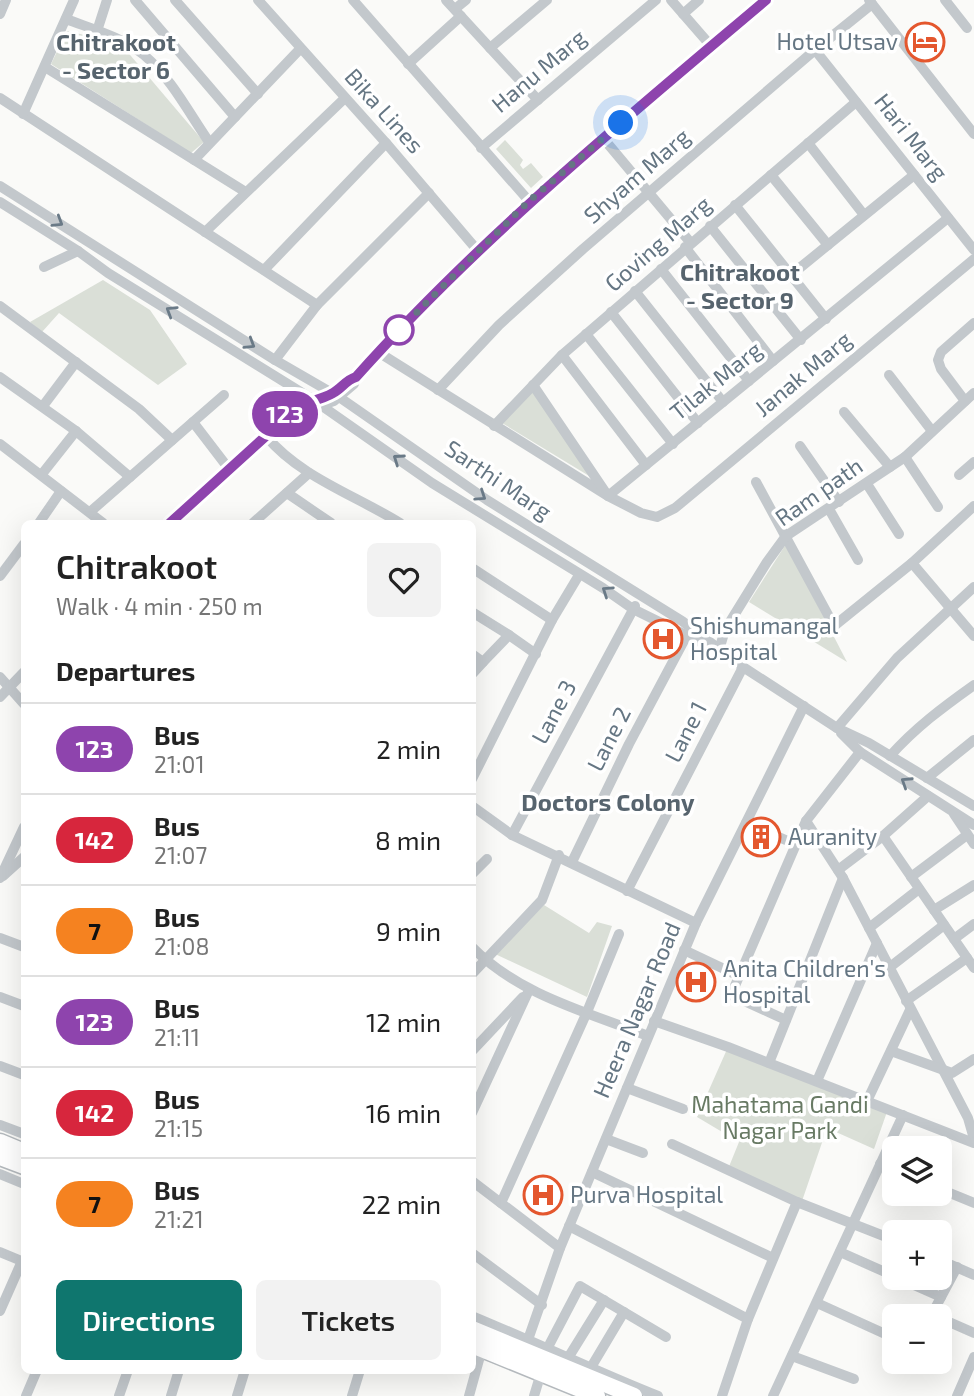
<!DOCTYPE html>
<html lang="en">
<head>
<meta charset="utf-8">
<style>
	:root { --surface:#fff; --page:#f2f2f2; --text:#222; --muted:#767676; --line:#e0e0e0; --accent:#0f766e }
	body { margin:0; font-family:"Exo 2",sans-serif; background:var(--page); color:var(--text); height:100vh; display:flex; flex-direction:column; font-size:26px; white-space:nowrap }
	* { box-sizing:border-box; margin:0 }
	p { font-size:23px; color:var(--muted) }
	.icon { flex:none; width:38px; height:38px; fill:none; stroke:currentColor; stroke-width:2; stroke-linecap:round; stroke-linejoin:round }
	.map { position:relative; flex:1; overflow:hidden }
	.details { position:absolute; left:21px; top:520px; width:455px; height:854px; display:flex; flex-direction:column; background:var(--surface); border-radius:10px; box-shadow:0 7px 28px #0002 }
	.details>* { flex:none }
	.badge { padding:0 14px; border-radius:23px; font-size:24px; line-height:46px }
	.buttons { position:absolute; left:882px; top:1136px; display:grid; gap:14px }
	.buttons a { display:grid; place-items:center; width:70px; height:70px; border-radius:10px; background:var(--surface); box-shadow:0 7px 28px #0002; font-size:35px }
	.you { position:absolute; width:35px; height:35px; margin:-18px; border:5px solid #fff; border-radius:50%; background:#1a73e8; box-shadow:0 0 0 10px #1a73e833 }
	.map>.badge { position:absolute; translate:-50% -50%; box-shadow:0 0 0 4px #fff }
	h2 { padding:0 35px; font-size:26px; line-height:63px }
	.round { display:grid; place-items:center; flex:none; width:74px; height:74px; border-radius:10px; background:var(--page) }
	.head { display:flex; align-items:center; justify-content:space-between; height:119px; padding:0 35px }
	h1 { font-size:33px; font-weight:600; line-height:52px }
	.button { display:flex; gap:14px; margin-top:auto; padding:14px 35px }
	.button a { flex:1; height:80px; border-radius:10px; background:var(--accent); color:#fff; font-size:28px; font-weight:600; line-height:80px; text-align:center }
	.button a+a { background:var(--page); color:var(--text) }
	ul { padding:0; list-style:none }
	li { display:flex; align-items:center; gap:21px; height:91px; padding:0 35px; border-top:2px solid var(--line) }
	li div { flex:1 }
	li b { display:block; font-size:26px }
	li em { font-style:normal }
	li .badge { min-width:77px; font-weight:700; text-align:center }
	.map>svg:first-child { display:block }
</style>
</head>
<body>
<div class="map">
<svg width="974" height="1396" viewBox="0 0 974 1396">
	<rect width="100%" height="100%" fill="#fafaf8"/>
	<g fill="#dadfd7">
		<polygon points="67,31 89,36 125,49 204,142 191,153 51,64"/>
		<polygon points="505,140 523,160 520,165 523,169 531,163 543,177 531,188 496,149"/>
		<polygon points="103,280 150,310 187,364 158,385 59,313 42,332 30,322"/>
		<polygon points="533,391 604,485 502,423"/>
		<polygon points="786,544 847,662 749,602"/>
		<polygon points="544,905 589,933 597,922 612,926 587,997 493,953"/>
		<polygon points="728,1047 888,1109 874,1149 827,1128 801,1204 728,1169 739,1142 697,1117"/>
	</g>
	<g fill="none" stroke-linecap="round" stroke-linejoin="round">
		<defs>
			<g id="highway">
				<polyline points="0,1142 24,1152"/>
				<polyline points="0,1157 24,1166"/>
				<polyline points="472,1329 634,1396"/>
				<polyline points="472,1345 597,1396"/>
			</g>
		</defs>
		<use href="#highway" stroke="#b4b9bd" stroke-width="19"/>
		<g stroke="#c3c8cc" stroke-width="10">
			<polyline points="135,0 235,117"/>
			<polyline points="175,0 258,94"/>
			<polyline points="258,0 386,143 478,251"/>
			<polyline points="353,0 529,201"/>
			<polyline points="446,0 538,100"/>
			<polyline points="671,0 711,46"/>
			<polyline points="869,0 974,134"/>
			<polyline points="945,0 967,28"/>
			<polyline points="455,9 466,0"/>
			<polyline points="0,14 6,0"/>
			<polyline points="683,14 699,0"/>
			<path d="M66 19C92 29 122 37 144 55 171 78 189 113 209 142"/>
			<polyline points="97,31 107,0"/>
			<polyline points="490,48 547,0"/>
			<polyline points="815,50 974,250"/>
			<polyline points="408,64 461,16"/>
			<polyline points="45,67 244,191"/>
			<polyline points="0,98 317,305"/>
			<polyline points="23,114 74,0"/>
			<polyline points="603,138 690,242"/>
			<polyline points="808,143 864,215"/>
			<polyline points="481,148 656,0"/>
			<polyline points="194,160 300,49"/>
			<polyline points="771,175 828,245"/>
			<polyline points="0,186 275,360 339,397 487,500 682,621 743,667 837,728 869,743 974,806"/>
			<polyline points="0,202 78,251 108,273 312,399 432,483 603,588 633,609 706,645"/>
			<polyline points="735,205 826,319"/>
			<polyline points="710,226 801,340"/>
			<polyline points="205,232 345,98"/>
			<polyline points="685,247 773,361"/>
			<polyline points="44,267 78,251"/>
			<polyline points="661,269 749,381"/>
			<polyline points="264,270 386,143"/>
			<polyline points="791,275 914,175"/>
			<polyline points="635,291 723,402"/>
			<polyline points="0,306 139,409 172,440"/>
			<polyline points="611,312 698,423"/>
			<polyline points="586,334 673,444"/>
			<polyline points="378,352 608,496 641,513 657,517 675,508 974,259"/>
			<polyline points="562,355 646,465"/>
			<polyline points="275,360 317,305 429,193"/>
			<polyline points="889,375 932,431"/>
			<polyline points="0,377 76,431 130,477"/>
			<polyline points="533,385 608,496 948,218"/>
			<polyline points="438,390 499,325 583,249 815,50 872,4"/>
			<polyline points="965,401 941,369 938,360 941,352 974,323"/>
			<polyline points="43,406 76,362"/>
			<polyline points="844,412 890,467"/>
			<polyline points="193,422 224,395"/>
			<polyline points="277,426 285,424 310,409 334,401 354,384 356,377 378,352 529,201 766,0"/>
			<polyline points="494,426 562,355 856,102"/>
			<path d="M266 436C300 477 355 495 400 523"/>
			<polyline points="0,444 103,523"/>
			<polyline points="800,446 839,502"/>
			<polyline points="905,457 938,507"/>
			<polyline points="42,474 76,431"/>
			<polyline points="959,475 974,462"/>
			<polyline points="756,482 834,626 912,563 974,506"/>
			<polyline points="867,484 899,534"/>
			<polyline points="287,493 331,523"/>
			<polyline points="829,509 858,560"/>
			<polyline points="90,512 193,422 229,469"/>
			<polyline points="39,523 61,491"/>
			<path d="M170 523 277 426C288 402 314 404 333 393 342 388 346 380 356 377"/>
			<polyline points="253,523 309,473"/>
			<polyline points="912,563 974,636"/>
			<polyline points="472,568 552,620"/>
			<polyline points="0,576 24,544"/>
			<polyline points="472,612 509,635"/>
			<polyline points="719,650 725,630 767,562 786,536 905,457 974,393"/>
			<polyline points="472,654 483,662 509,635 536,654"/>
			<polyline points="472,674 483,662"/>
			<polyline points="0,677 24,704"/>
			<polyline points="0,697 24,672"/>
			<polyline points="837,728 897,658 974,587"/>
			<polyline points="841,733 860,752 974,825"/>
			<path d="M890 756C915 728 943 707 974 685"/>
			<polyline points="927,778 974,740"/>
			<polyline points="472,779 552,620 579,575"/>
			<polyline points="472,806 512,835 696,923"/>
			<polyline points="954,814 974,844"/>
			<polyline points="806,821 843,878 968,1118 974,1139"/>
			<polyline points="746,823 795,844"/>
			<polyline points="512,835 635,606"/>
			<polyline points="883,836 974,968"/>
			<polyline points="572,862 629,744 686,637"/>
			<polyline points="838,870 883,836 928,796"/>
			<polyline points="472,874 487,859"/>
			<polyline points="3,876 24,857"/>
			<polyline points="911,877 967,835"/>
			<polyline points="0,878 24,827"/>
			<polyline points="627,891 743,667"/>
			<polyline points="934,910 974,885"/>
			<polyline points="869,928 919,889"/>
			<polyline points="0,938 24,947"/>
			<polyline points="954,939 974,924"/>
			<path d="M472 947C519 995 587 1012 648 1036"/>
			<polyline points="684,950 739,976"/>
			<polyline points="890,967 944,925"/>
			<polyline points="472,974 542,900 559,855"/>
			<polyline points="0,997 24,1006"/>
			<polyline points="906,1001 967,958"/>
			<polyline points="786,1020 731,995 806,821 860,752"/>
			<polyline points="654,1021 728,1047 974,1143"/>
			<polyline points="472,1051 523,997"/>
			<polyline points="891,1051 952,1073 974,1059"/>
			<polyline points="769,1063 843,878"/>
			<polyline points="0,1066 24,1075"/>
			<polyline points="817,1081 877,943"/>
			<polyline points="627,1088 683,1109"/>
			<polyline points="867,1101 910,1010"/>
			<polyline points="472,1113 529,990"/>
			<polyline points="0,1125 24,1134"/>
			<polyline points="606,1139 643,1153"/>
			<polyline points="672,1144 797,1202 894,1240"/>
			<polyline points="880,1164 894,1170"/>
			<polyline points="592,1172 773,1258"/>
			<polyline points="0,1174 24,1184"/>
			<polyline points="472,1181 560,1248"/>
			<polyline points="940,1189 974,1203"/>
			<polyline points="501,1203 587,1012 619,934"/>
			<polyline points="569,1226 748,1319"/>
			<polyline points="0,1252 24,1262"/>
			<polyline points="840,1252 894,1276"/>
			<polyline points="472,1253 542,1305"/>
			<polyline points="940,1260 974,1275"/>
			<polyline points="898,1278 941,1297"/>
			<polyline points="817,1303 894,1338"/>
			<polyline points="0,1311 22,1261"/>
			<path d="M472 1316C535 1342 595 1371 658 1396"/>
			<polyline points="931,1316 957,1267"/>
			<polyline points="940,1318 974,1333"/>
			<polyline points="547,1349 580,1286 666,1337"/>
			<polyline points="523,1354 560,1248 696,923 804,706"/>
			<polyline points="792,1356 854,1379"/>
			<polyline points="568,1358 604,1300"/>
			<polyline points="590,1369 624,1312"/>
			<polyline points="26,1396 37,1370"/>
			<polyline points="119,1396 128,1370"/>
			<polyline points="171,1396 179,1370"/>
			<polyline points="237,1396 245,1370"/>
			<polyline points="352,1396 360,1370"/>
			<polyline points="469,1396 482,1349"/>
			<polyline points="534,1396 541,1373"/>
			<polyline points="722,1396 748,1319 797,1202"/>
			<polyline points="773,1396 903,1115"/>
			<polyline points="957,1396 974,1357"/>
		</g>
		<use href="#highway" stroke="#fff" stroke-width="16"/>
	</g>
	<defs><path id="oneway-chevron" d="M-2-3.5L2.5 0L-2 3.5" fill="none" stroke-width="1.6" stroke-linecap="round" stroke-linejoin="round" transform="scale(1.75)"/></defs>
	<g stroke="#6a7a87">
		<use href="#oneway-chevron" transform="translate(58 222) rotate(32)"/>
		<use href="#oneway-chevron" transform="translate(171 311) rotate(-148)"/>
		<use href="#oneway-chevron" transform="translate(250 344) rotate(32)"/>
		<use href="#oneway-chevron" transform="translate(398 459) rotate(-145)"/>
		<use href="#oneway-chevron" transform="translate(481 496) rotate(34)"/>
		<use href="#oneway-chevron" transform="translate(607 591) rotate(-146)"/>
		<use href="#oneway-chevron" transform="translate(906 782) rotate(-147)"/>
	</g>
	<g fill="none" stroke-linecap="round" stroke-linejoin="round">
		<defs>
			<path id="line" d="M170 523 277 426C289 400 313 405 333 393 342 388 346 380 356 377 480 238 624 120 766 0"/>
		</defs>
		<use href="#line" stroke="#fff" stroke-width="16"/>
		<use href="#line" stroke="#8e44ad" stroke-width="10"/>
		<polyline stroke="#657683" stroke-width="7" stroke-dasharray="0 12.6" points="399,330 529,201 621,123"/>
	</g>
	<defs>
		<symbol id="hotel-ring" viewBox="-11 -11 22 22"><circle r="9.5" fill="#fff" stroke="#e4572e" stroke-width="1.5"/><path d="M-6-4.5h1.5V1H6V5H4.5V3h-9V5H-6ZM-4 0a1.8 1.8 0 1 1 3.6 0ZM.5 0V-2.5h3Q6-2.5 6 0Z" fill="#e4572e"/></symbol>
		<symbol id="hospital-ring" viewBox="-11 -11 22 22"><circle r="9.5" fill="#fff" stroke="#e4572e" stroke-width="1.5"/><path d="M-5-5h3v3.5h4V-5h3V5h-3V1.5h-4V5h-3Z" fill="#e4572e"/></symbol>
		<symbol id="building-ring" viewBox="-11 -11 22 22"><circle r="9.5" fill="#fff" stroke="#e4572e" stroke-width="1.5"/><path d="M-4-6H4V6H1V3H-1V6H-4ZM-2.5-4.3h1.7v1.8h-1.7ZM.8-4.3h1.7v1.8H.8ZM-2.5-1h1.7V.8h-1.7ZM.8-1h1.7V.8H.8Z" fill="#e4572e"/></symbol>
	</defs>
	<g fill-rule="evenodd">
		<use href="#hotel-ring" x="903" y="20" width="44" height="44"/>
		<use href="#hospital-ring" x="641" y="617" width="44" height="44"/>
		<use href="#building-ring" x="739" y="815" width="44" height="44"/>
		<use href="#hospital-ring" x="674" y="960" width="44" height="44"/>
		<use href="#hospital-ring" x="521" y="1173" width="44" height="44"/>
	</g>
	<circle fill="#fff" stroke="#8e44ad" stroke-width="3.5" cx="399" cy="330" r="14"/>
	<g text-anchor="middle" stroke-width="7" stroke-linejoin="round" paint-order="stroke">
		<g font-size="23" fill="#657683" stroke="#fff" text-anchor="start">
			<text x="898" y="50" text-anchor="end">Hotel Utsav</text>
			<text x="690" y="634">Shishumangal<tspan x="690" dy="26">Hospital</tspan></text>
			<text x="788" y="845">Auranity</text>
			<text x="723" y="977">Anita Children's<tspan x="723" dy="26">Hospital</tspan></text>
			<text x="570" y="1203">Purva Hospital</text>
		</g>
		<g font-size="23" fill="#657683" stroke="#fff">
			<text transform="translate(539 71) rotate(-40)" y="8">Hanu Marg</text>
			<text transform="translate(384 111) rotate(48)" y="8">Bika Lines</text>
			<text transform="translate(911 137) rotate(52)" y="8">Hari Marg</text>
			<text transform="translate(637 176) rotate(-41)" y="8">Shyam Marg</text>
			<text transform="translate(658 244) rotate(-41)" y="8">Goving Marg</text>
			<text transform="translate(803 374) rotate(-40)" y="8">Janak Marg</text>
			<text transform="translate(716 381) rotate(-39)" y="8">Tilak Marg</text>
			<text transform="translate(498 480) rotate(34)" y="8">Sarthi Marg</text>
			<text transform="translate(819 492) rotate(-35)" y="8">Ram path</text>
			<text transform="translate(554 712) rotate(-62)" y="8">Lane 3</text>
			<text transform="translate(686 732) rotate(-63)" y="8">Lane 1</text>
			<text transform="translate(609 739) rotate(-63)" y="8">Lane 2</text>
			<text transform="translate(637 1010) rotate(-67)" y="8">Heera Nagar Road</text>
		</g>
		<g font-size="23" fill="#687a64" stroke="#fff">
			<text x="780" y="1113">Mahatama Gandi<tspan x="780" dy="26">Nagar Park</tspan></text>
		</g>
		<g font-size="24" font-weight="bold" fill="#57646e" stroke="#fff">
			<text x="116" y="51">Chitrakoot<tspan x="116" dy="28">- Sector 6</tspan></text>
			<text x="740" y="281">Chitrakoot<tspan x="740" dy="28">- Sector 9</tspan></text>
			<text x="608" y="811">Doctors Colony</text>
		</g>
	</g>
</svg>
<div class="buttons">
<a><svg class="icon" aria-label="layers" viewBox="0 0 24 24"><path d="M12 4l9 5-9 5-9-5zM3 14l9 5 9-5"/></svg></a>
<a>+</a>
<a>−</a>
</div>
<div class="you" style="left:621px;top:123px"></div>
<b class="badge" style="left:285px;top:414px;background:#8e44ad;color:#fff">123</b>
<section class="details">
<div class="head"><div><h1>Chitrakoot</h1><p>Walk · 4 min · 250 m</p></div><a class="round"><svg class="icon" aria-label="heart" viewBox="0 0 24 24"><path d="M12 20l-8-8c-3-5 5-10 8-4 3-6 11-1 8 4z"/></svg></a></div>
<h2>Departures</h2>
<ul>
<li><span class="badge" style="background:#8e44ad;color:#fff">123</span><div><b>Bus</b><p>21:01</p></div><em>2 min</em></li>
<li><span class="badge" style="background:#d7263d;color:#fff">142</span><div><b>Bus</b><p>21:07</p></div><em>8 min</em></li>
<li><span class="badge" style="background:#f58220;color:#111">7</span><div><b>Bus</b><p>21:08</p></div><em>9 min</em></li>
<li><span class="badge" style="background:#8e44ad;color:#fff">123</span><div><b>Bus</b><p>21:11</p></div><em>12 min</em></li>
<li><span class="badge" style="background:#d7263d;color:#fff">142</span><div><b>Bus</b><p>21:15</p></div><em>16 min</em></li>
<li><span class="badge" style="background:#f58220;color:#111">7</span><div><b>Bus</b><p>21:21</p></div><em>22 min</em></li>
</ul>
<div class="button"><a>Directions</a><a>Tickets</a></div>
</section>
</div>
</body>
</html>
